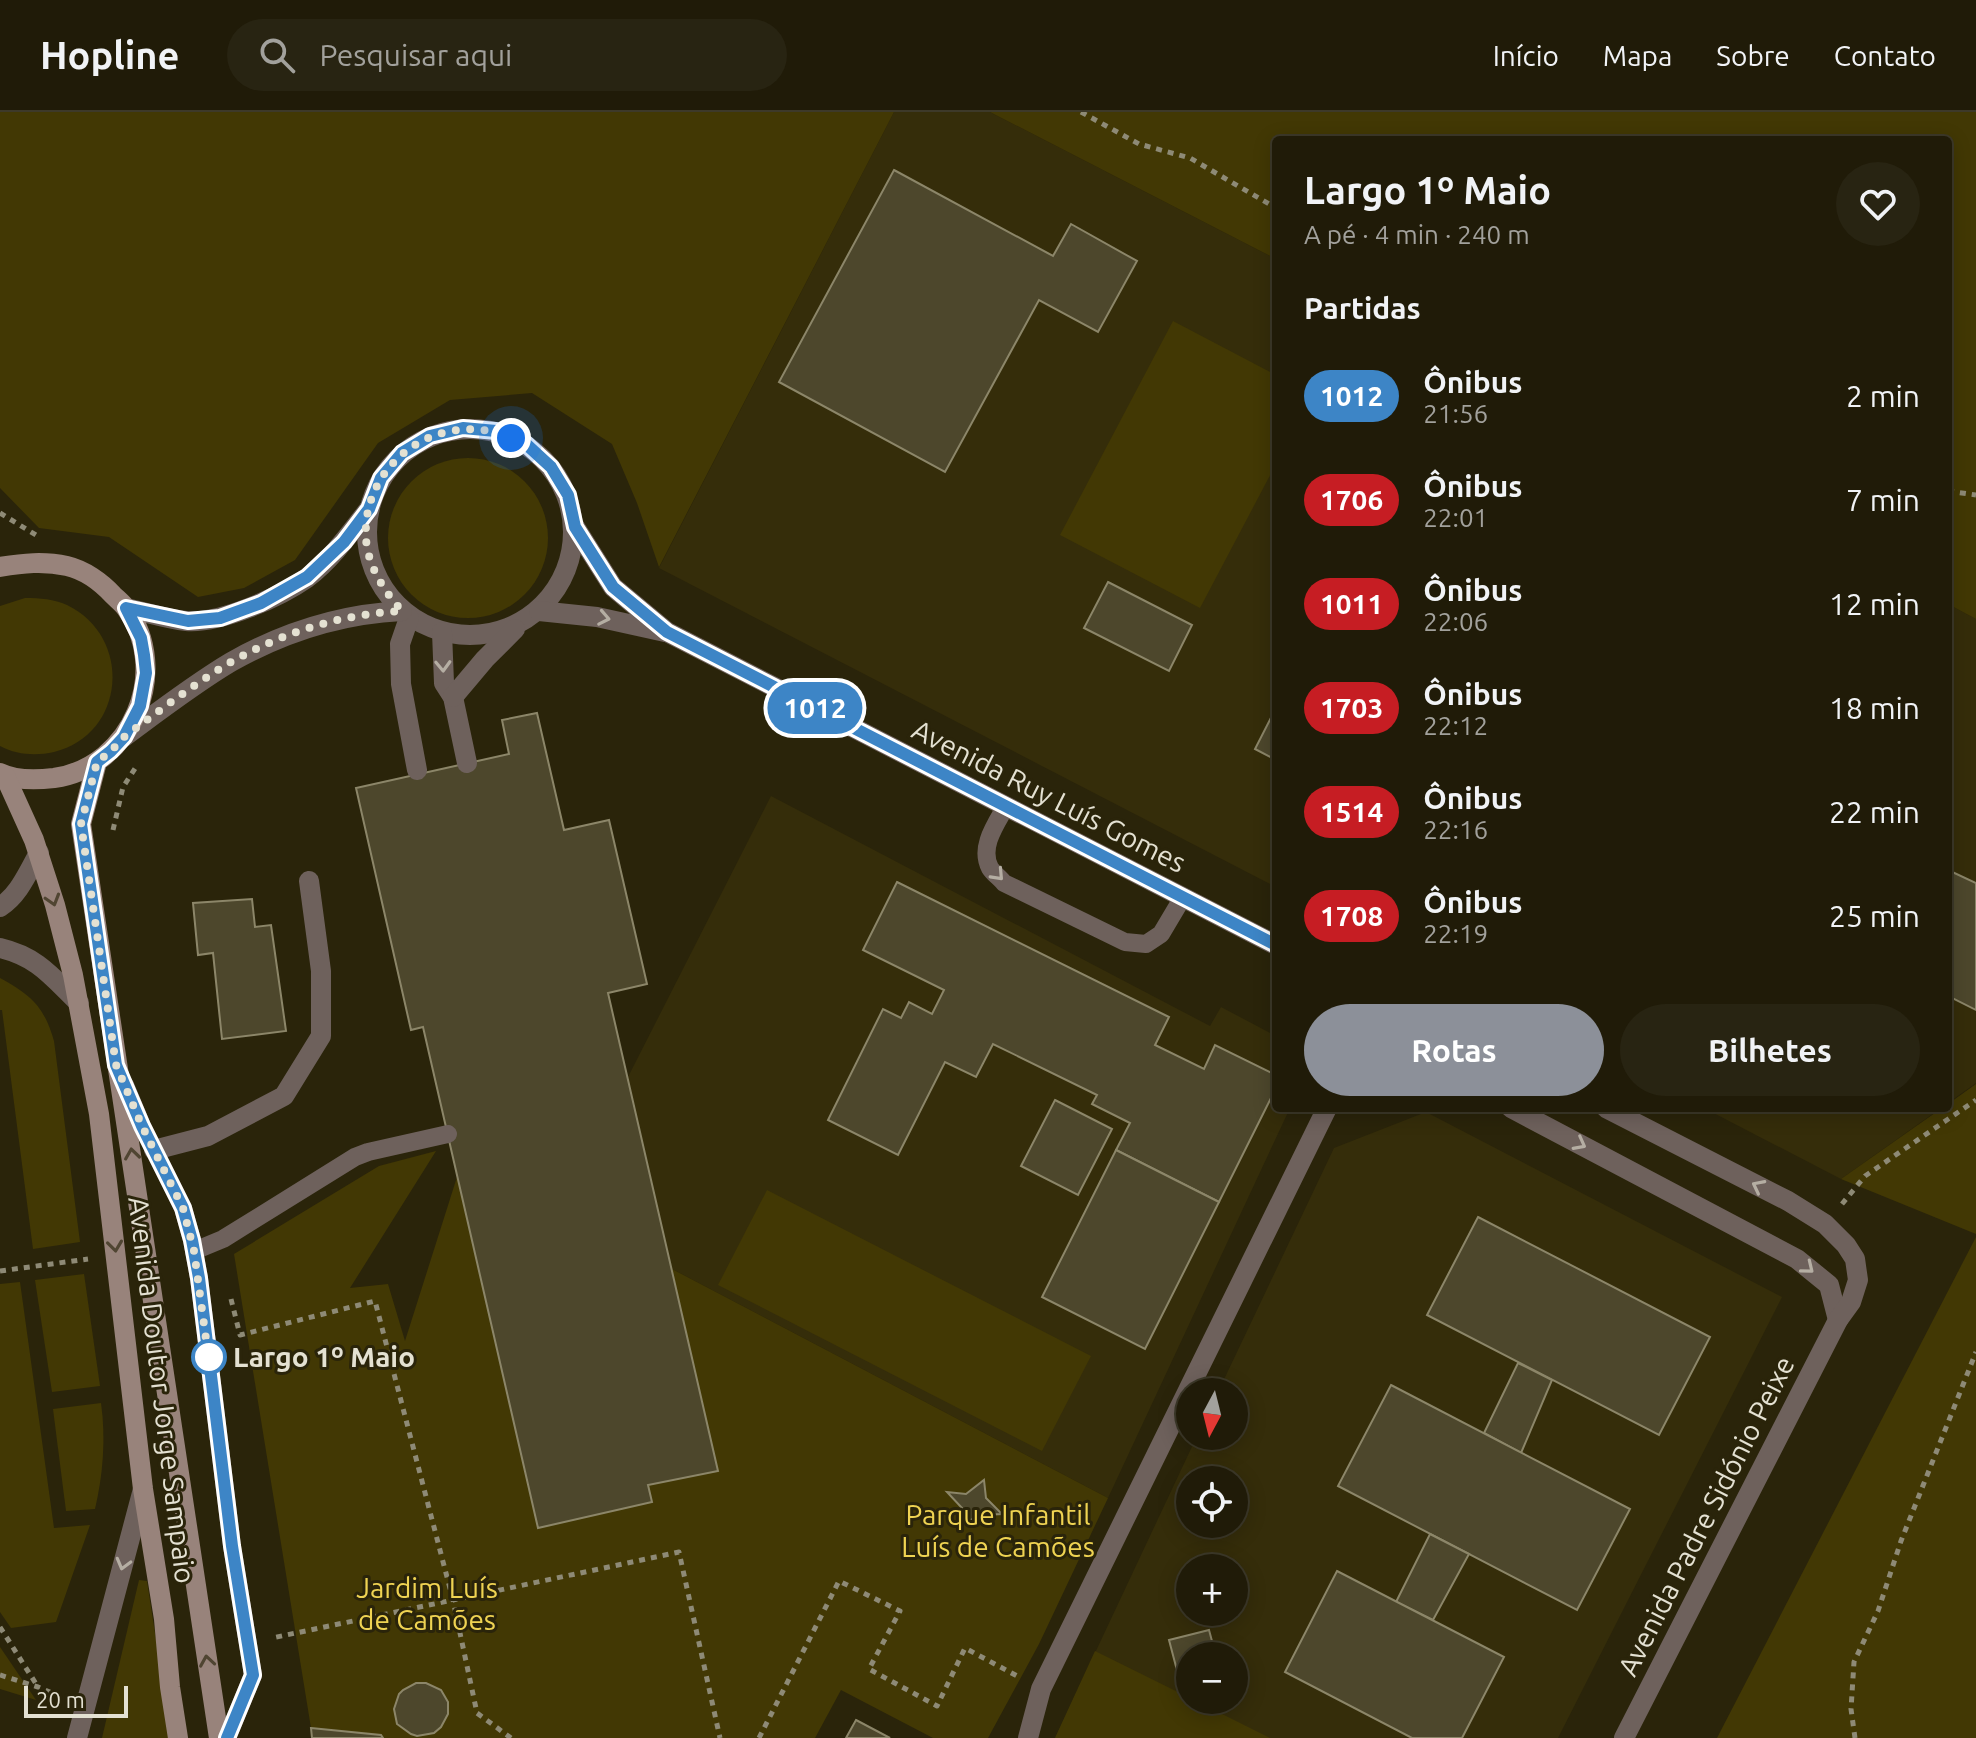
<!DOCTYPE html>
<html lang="pt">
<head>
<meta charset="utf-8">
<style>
	:root { --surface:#201b08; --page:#282412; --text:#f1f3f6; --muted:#a2a19c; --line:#3d3929; --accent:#8c9099 }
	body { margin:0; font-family:Ubuntu,sans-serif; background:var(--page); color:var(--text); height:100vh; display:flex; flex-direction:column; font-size:30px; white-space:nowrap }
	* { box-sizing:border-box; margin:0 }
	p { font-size:26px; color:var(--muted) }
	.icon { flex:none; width:44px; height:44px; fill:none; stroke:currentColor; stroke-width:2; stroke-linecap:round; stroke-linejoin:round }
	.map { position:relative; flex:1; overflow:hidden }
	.details { position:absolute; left:1272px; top:24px; width:680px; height:976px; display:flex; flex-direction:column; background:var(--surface); border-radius:8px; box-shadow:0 4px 20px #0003,0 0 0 2px var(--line) }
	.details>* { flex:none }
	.badge { padding:0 16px; border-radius:26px; font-size:28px; line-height:52px }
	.needle { width:52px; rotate:187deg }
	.controls { position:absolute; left:1176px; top:1266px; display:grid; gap:16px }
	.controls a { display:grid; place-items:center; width:72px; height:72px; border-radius:50%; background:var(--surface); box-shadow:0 4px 20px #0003,0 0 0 2px var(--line); font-size:40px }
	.scale { position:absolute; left:24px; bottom:20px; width:104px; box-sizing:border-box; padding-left:8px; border:4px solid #e4e1d2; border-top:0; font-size:22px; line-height:28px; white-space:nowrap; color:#e4e1d2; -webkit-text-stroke:6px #2a240a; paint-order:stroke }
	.you { position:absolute; width:40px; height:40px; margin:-20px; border:6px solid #fff; border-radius:50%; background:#1a73e8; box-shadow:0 0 0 12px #1a73e833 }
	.map>.badge { position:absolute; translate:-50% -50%; box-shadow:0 0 0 4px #fff }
	h2 { padding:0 32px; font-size:30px; line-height:72px }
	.round { display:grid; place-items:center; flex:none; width:84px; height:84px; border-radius:42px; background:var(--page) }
	.summary { display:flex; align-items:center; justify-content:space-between; height:136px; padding:0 32px }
	h1 { font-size:38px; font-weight:700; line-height:60px }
	.action { display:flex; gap:16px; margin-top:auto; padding:16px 32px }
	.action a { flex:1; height:92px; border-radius:48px; background:var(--accent); color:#fff; font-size:32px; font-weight:700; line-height:92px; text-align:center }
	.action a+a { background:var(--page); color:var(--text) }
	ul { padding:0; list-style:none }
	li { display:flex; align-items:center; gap:24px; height:104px; padding:0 32px }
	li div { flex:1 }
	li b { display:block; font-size:30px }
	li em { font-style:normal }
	li .badge { min-width:88px; font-weight:700; text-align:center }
	header { display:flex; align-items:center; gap:48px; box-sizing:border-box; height:112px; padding:0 40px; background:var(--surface); border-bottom:2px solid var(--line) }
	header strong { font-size:38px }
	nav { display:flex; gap:44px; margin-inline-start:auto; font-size:28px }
	.search { width:560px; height:72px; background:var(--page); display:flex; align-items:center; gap:20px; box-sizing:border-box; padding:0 28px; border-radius:44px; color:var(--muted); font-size:30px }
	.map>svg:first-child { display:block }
</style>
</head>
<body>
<header>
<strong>Hopline</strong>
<div class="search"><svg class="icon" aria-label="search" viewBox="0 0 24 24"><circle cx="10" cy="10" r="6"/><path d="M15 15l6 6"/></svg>Pesquisar aqui</div>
<nav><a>Início</a><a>Mapa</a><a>Sobre</a><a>Contato</a></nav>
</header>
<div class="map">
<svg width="1976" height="1626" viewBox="0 0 1976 1626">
	<rect width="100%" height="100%" fill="#2a240a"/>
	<g fill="#352d0a" fill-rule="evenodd">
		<polygon points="894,0 990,0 1276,147 1276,775 659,456"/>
		<polygon points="1948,492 1976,507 1976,971 1948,991"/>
		<polygon points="771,684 1210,914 1221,895 1276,924 1276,996 1290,996 1108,1386 672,1157 628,965"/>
		<polygon points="1704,996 1941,996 1841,1067"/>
		<path d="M1426 1000 1782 1185 1558 1626H1055L1197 1324H1234V1280H1218L1334 1036ZM1190 1368H1234V1412H1190ZM1190 1456H1234V1500H1190ZM1190 1544H1234V1588H1190Z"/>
	</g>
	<g fill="#423804">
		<polygon points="0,0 894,0 659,455 637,391 612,332 532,281 450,288 378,331 295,448 244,476 198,485 109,425 39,416 0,376"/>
		<polygon points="990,0 1976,0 1976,507 1948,492 1948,28 1276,28 1276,147"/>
		<polygon points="1173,209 1276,263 1276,352 1200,496 1060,423"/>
		<circle cx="468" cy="426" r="80"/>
		<path d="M25 486C40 486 54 487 67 493 133 525 126 622 54 640 36 644 17 643 0 634V494Z"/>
		<path d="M0 866C31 883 44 894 54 929L80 1130 33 1137 2 898H0Z"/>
		<polygon points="1976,972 1976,1122 1841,1067 1942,996 1948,996 1948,992"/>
		<polygon points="436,1039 350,1176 388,1172 405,1229 457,1065 538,1416 651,1390 648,1373 718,1359 672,1157 1108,1386 1039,1532 988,1626 933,1626 841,1578 815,1626 383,1626 380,1623 311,1616 234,1142 379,1054"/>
		<polygon points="767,1078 1091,1244 1042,1339 718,1173"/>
		<polygon points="1976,1125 1976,1626 1717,1626"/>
		<polygon points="84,1162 100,1274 52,1280 35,1168"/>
		<polygon points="20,1170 54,1416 90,1413 56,1510 11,1516 0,1500 0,1172"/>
		<path d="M101 1291C106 1326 103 1363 95 1397L66 1399 53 1297Z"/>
		<polygon points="139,1468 147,1469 171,1626 102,1626"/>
		<polygon points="0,1535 36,1588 0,1577"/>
		<polygon points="1095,1539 1190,1586 1190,1588 1194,1588 1270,1626 1055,1626"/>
	</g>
	<g fill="#4d472c" stroke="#8c8669" stroke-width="2">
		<polygon points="894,58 1053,144 1071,112 1137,149 1098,220 1039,188 945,360 779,270"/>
		<polygon points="1108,470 1192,513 1169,559 1084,516"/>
		<polygon points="1276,596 1276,648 1255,637"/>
		<polygon points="537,601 564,718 609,708 647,872 608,881 718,1359 648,1373 652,1390 538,1416 423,915 411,918 356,676 509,642 502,608"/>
		<polygon points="1948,758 1976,771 1976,898 1948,884"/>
		<polygon points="897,770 1169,905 1155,933 1204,957 1215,933 1276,963 1276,976 1219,1090 1116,1038 1130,1011 1092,992 1097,983 993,932 976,965 945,950 898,1043 828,1008 883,897 901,906 909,890 932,902 944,878 863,838"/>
		<polygon points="252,787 255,815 271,813 286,919 222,927 213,841 198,843 193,791"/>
		<polygon points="1055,988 1112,1017 1078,1083 1021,1054"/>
		<polygon points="1116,1038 1219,1090 1145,1237 1042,1185"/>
		<polygon points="1478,1105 1710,1225 1659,1323 1427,1203"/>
		<polygon points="1518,1251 1552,1268 1521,1341 1484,1321"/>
		<polygon points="1391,1273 1630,1397 1577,1498 1338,1374"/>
		<polygon points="984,1368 986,1386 1002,1402 980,1403 963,1412 962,1396 947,1380 966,1382"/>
		<polygon points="1430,1422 1469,1442 1433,1508 1396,1490"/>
		<polygon points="1337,1459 1504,1545 1462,1626 1412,1626 1285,1560"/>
		<polygon points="1209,1518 1216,1544 1190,1544 1190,1563 1179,1566 1169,1528"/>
		<polygon points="416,1571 426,1571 441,1578 448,1590 448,1602 441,1615 434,1621 417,1624 411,1622 397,1612 394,1597 399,1582 403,1578"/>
		<polygon points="856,1608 890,1626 846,1626"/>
		<polygon points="311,1616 381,1623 383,1626 312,1626"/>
	</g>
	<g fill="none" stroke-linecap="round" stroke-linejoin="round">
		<g stroke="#8e8a76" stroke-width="5" stroke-dasharray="6 6" stroke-linecap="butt">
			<polyline points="1081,0 1139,32 1190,46 1276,96"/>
			<polyline points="1948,379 1976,383"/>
			<polyline points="0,401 36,423"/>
			<polyline points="113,718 123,675 138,652"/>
			<polyline points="1842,1092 1865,1064 1976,988"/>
			<polyline points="0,1159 88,1147"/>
			<polyline points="231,1187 240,1223 375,1189 453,1488 272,1526"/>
			<polyline points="0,1515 38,1575"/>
			<polyline points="0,1563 38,1575 59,1584"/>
			<polyline points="511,1626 477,1601 453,1488 679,1440 720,1626"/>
			<polyline points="759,1626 839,1469 900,1499 869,1557 937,1594 965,1536 1019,1565"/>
			<polyline points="1855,1626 1851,1597 1854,1550 1878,1499 1901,1429 1976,1240"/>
		</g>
		<g stroke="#6e615c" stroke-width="18">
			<path d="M1006 694C996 712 979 735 990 756 993 761 1000 766 1004 771L1125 830 1146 832 1161 822 1183 785"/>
			<polyline points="125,973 142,1014 183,1096 192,1128 199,1166 232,1434 253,1563 227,1626"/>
			<polyline points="194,1139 223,1127 355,1045 368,1040 448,1022"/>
		</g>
		<g stroke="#6e615c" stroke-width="20">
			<circle cx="470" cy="420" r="103"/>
			<polyline points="575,415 613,475 667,520 1276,833"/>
			<path d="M126 496C146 500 166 507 186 509 220 512 280 485 307 466 331 448 351 420 369 397"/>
			<polyline points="539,499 597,505 665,520"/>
			<polyline points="409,506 400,532 401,572 417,658"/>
			<polyline points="442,520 444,571 453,585 467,651"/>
			<polyline points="453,585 485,547 515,517"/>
			<path d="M124 625C159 599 194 572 231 550 284 520 341 502 402 499"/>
			<path d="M0 795C19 783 28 760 39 741"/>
			<path d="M0 836C38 845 52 865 79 891"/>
			<polyline points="1511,996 1797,1147 1829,1173 1838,1208"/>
			<polyline points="1606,996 1788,1089 1825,1112 1846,1133 1855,1147 1858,1168 1851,1190 1838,1208 1624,1626"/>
			<polyline points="154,1038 208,1024 284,984 321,924 321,859 309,769"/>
			<polyline points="77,1626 143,1377"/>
			<polyline points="1028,1626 1041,1577 1327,996"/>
		</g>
		<g stroke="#98837b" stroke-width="20">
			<path d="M0 455C23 451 44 449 67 454 84 458 101 470 113 483 117 487 122 491 126 496 172 559 132 655 54 666 37 668 16 669 0 661"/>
			<polyline points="97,650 81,712 219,1626"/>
			<polyline points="5,664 34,728 55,793 73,863 99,1002 143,1377 164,1507 170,1575 178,1626"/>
		</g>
	</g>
	<defs><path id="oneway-chevron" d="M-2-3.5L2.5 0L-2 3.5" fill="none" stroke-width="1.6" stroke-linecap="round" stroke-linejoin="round" transform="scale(2)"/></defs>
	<g stroke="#b5aea3">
		<use href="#oneway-chevron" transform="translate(604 506) rotate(11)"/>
		<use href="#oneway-chevron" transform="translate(443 554) rotate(88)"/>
		<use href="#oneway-chevron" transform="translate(998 763) rotate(47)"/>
		<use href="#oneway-chevron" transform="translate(1580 1032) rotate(28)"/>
		<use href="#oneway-chevron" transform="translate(1758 1074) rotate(-153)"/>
		<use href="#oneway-chevron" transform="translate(1808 1156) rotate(39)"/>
		<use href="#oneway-chevron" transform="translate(123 1452) rotate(105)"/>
	</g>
	<g stroke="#504532">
		<use href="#oneway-chevron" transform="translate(53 788) rotate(73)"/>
		<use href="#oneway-chevron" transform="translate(132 1042) rotate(-98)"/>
		<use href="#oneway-chevron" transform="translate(115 1134) rotate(83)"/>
		<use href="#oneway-chevron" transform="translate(207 1549) rotate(-99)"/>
	</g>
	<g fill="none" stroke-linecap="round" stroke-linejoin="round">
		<defs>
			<polyline id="line" points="227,1626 253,1563 232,1434 199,1166 192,1128 183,1096 142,1014 116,953 81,712 97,650 111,639 124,625 140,594 146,561 144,543 141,526 126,496 188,509 220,506 261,491 307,465 344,430 369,397 381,366 402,341 430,324 463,316 496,319 526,332 551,355 568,383 575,415 613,475 667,520 1276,833"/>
		</defs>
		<use href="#line" stroke="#fff" stroke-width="18"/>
		<use href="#line" stroke="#3d85c6" stroke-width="12"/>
		<path stroke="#e4e1d2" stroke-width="8" stroke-dasharray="0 14.4" d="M209 1245V1249L194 1139 183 1096 142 1014 116 953 81 712 97 650 111 639 124 625C159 599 194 572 231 550 284 520 342 502 402 499 384 479 368 454 366 427 361 350 441 295 511 326"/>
	</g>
	<circle fill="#fff" stroke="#3d85c6" stroke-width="4" cx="209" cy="1245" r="16"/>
	<g text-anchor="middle" stroke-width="6" stroke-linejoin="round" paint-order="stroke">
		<g font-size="28" fill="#e4e1d2" stroke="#2a240a">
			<text transform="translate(1049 684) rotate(27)" y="10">Avenida Ruy Luís Gomes</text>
			<text transform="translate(162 1278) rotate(83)" y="10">Avenida Doutor Jorge Sampaio</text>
			<text transform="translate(1706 1404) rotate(-63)" y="10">Avenida Padre Sidónio Peixe</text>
		</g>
		<g font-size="28" font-weight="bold" fill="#e4e1d2" stroke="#2a240a" text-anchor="start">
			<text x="233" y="1255">Largo 1º Maio</text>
		</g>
		<g font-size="28" fill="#efd352" stroke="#2a240a">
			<text x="998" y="1413">Parque Infantil<tspan x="998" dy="32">Luís de Camões</tspan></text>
			<text x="427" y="1486">Jardim Luís<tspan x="427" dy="32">de Camões</tspan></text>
		</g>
	</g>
</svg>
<div class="controls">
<a><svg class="needle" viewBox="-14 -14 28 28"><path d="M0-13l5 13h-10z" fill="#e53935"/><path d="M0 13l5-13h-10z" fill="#a2a19c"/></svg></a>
<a><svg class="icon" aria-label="locate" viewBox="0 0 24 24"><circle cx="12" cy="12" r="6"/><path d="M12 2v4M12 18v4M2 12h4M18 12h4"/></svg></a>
<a>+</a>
<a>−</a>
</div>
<div class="scale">20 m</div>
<div class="you" style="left:511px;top:326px"></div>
<b class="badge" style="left:815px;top:596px;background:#3d85c6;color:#fff">1012</b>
<section class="details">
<div class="summary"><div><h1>Largo 1º Maio</h1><p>A pé · 4 min · 240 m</p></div><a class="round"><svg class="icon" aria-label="heart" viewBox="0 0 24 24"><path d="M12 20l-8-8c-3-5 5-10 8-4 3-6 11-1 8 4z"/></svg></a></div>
<h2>Partidas</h2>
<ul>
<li><span class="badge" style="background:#3d85c6;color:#fff">1012</span><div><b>Ônibus</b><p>21:56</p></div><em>2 min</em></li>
<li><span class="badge" style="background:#c61d23;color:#fff">1706</span><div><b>Ônibus</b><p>22:01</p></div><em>7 min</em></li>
<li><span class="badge" style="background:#c61d23;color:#fff">1011</span><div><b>Ônibus</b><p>22:06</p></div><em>12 min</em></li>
<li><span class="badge" style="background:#c61d23;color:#fff">1703</span><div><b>Ônibus</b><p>22:12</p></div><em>18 min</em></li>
<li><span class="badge" style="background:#c61d23;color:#fff">1514</span><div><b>Ônibus</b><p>22:16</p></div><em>22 min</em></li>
<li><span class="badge" style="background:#c61d23;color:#fff">1708</span><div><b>Ônibus</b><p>22:19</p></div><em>25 min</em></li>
</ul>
<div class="action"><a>Rotas</a><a>Bilhetes</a></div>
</section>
</div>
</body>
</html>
